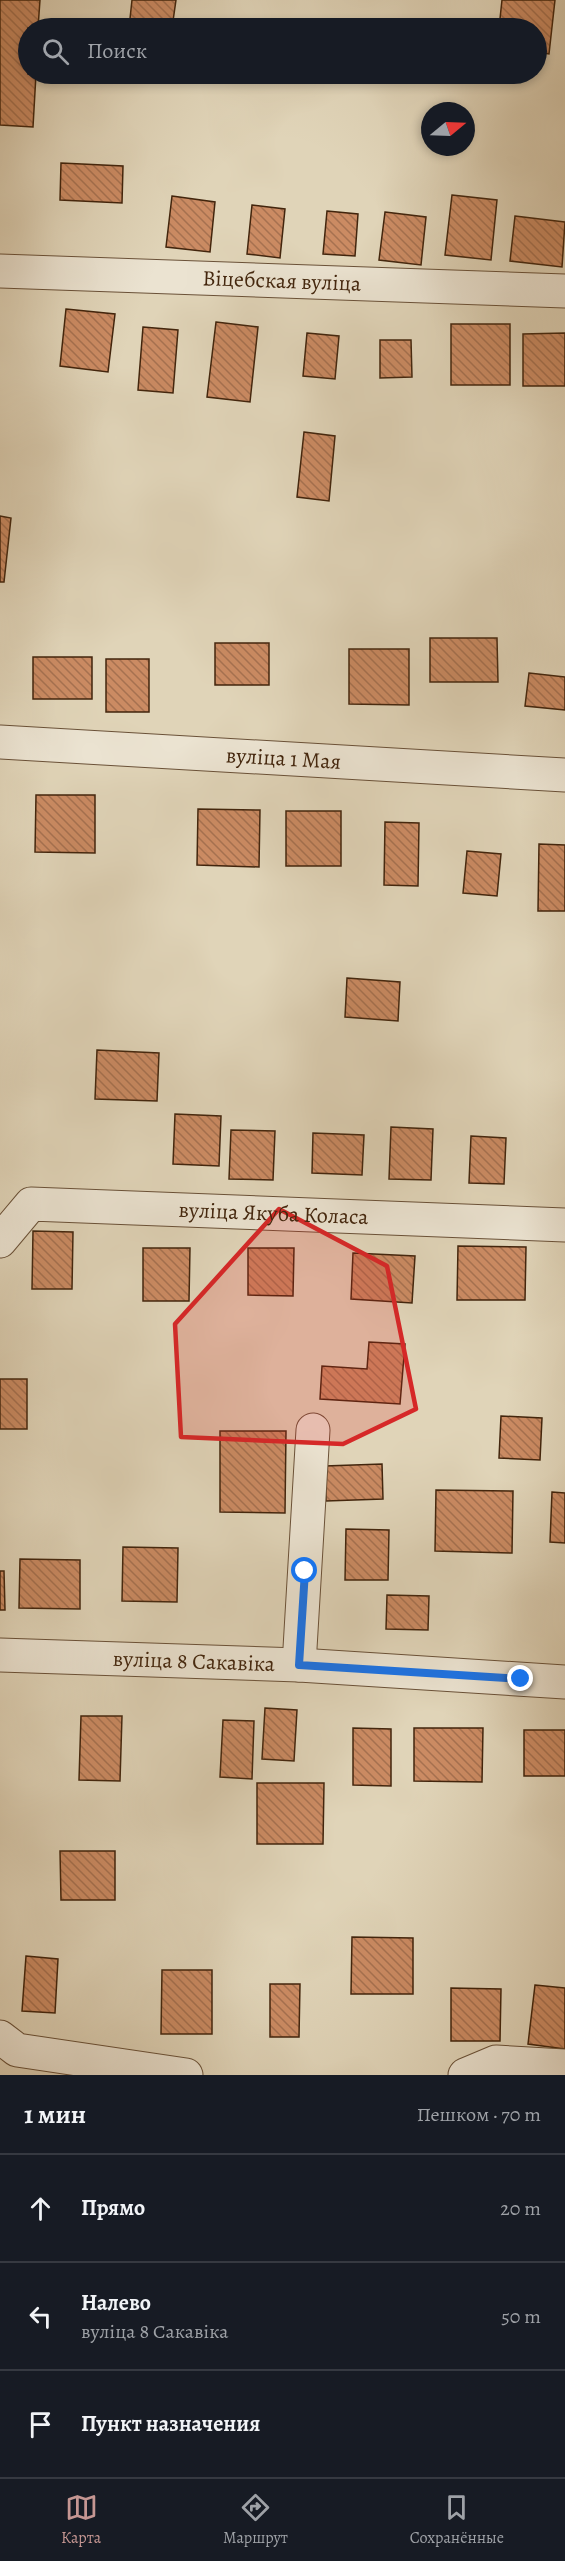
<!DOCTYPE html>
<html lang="ru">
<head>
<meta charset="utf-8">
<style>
	body { margin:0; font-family:Alegreya,serif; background:#242831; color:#f1f3f6 }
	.compass { position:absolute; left:421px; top:102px; width:54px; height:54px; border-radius:50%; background:#171b24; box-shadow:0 3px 9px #0003; rotate:71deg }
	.stop { position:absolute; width:18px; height:18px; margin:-14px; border:4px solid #1a73e8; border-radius:50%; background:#fff }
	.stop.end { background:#1a73e8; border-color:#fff; box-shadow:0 2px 6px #0008 }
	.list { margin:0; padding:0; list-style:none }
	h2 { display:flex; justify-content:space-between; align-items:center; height:78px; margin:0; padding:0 24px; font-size:26px }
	h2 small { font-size:20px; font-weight:400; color:#9ea1a6 }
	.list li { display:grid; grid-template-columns:39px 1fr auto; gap:18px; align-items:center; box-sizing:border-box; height:108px; padding:0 24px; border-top:2px solid #363941 }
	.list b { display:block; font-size:22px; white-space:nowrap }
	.list p { margin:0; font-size:20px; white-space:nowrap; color:#9ea1a6 }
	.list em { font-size:20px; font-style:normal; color:#9ea1a6 }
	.icon { flex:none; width:33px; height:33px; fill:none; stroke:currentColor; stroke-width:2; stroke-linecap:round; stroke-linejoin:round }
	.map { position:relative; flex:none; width:565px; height:2075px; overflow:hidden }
	.search { position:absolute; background:#171b24; box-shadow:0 3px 9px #0003; left:18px; right:18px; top:18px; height:66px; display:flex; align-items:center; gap:15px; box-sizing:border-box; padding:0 21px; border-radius:33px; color:#9ea1a6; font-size:22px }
	.sheet { height:402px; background:#171b24 }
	nav { display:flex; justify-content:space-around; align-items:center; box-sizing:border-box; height:84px; border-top:2px solid #363941; background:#171b24; font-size:16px; color:#9ea1a6 }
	nav a { display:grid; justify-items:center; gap:3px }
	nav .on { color:#c59692 }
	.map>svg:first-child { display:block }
	.building { fill:url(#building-back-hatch); stroke:#42250d; stroke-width:1.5 }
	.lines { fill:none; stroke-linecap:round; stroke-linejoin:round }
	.minor-casing { stroke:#6a5138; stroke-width:35 }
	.minor { stroke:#ebe3d1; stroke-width:33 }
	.route { stroke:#1a73e8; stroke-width:8 }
	.marked { fill:#d62828; fill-opacity:0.2; stroke:#d62828; stroke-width:4.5; stroke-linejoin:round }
	.labels { text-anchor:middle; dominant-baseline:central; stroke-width:4.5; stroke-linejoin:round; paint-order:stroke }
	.street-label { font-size:22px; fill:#42250d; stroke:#ebe3d1 }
</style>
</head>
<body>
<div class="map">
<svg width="565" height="2075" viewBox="0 0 565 2075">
	<defs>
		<pattern id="building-back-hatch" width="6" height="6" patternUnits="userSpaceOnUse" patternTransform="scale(1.5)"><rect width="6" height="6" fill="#cb8b63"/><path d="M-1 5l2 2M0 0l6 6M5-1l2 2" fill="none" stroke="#a67150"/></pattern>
	</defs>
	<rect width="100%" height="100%" fill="#e0d4b8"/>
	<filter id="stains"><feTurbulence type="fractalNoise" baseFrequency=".00333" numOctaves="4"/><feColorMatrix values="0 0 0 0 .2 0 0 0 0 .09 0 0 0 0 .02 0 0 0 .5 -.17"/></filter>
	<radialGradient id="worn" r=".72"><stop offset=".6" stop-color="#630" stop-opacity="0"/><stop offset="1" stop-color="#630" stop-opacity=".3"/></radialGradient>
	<path class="building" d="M0 0H40L38 28H28V74H36L33 127 0 125Z
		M132 0H176L172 28H129Z
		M502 0H555L549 54 536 52V28H499Z
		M61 163 123 166 122 203 60 200Z
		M452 195 497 200 491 260 445 255Z
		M172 196 215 202 210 252 166 247Z
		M252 205 285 209 280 258 247 254Z
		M327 211 358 214 355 256 323 254Z
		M385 212 426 217 421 265 379 260Z
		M515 216 565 222 562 267 510 261Z
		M66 309 115 314 108 372 60 366Z
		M216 322 258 327 250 402 207 397Z
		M451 324H510V385H451Z
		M143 327 178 330 173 393 138 390Z
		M307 333 339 336 335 379 303 376Z
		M565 333V386H523V334Z
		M380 340H411L412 377 380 378Z
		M304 432 335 436 329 501 297 497Z
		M0 516 11 518 4 582H0Z
		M430 638H497L498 682H430Z
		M215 643H269V685H215Z
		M349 649H409V705L349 704Z
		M33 657H92V699H33Z
		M106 659H149V712H106Z
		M529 673 565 677V710L525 706Z
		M36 795H95V853L35 852Z
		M198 809 260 810 259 867 197 865Z
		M286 811H341V866H286Z
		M385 822 419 823 418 886 384 885Z
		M539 844 565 845V911H538Z
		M467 851 501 854 497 896 463 893Z
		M347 978 400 982 398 1021 345 1017Z
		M97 1050 159 1053 157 1101 95 1099Z
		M175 1114 221 1116 219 1166 173 1164Z
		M391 1127 433 1129 431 1180 389 1179Z
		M231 1130 275 1131 273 1180 229 1179Z
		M313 1133 364 1135 362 1175 312 1173Z
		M471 1136 506 1138 504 1184 469 1183Z
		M33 1231 73 1232 72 1289H32Z
		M458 1246 526 1247 525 1300H457Z
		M143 1248H190L189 1301H143Z
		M248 1248H294L293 1296 248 1295Z
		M353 1253 415 1256 412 1303 351 1299Z
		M369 1342 405 1344 400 1404 320 1399 322 1366 367 1369Z
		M0 1379H27V1429H0Z
		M501 1416 542 1418 540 1460 499 1458Z
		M220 1431H286L285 1513 220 1512Z
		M382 1464 383 1499 326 1501 325 1466Z
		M436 1490 513 1491 512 1553 435 1551Z
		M552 1492 565 1493V1543L550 1542Z
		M346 1529 389 1530 388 1580H345Z
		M123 1547 178 1548 177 1602 122 1601Z
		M20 1559 80 1560V1609L19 1608Z
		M0 1571H4L5 1610H0Z
		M387 1595 429 1596 428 1630 386 1629Z
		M265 1708 297 1710 294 1761 262 1759Z
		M81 1716H122L120 1781 79 1780Z
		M223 1720 254 1721 252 1779 220 1777Z
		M353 1728 391 1729V1786L353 1785Z
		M414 1728H483L482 1782 414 1781Z
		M524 1730H565V1776H524Z
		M257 1783H324L323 1844H257Z
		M60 1851H115V1900H61Z
		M352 1937 413 1938V1994H351Z
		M26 1956 58 1959 55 2013 22 2011Z
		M162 1970H212V2034H161Z
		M270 1984H300L299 2037H270Z
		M535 1985 565 1988V2049L528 2044Z
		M451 1988 501 1989 500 2041H451Z"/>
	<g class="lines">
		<defs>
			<g id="minor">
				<path id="s1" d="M0 271 565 291"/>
				<path id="s2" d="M0 742 565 775"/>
				<path id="s3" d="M0 1241 31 1204 565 1225"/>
				<path id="s4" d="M0 1655 299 1665 565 1682"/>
				<path d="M299 1665 313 1430"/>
				<path d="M0 2037 17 2050 186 2075"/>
				<path d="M465 2075 496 2062 565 2066"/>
			</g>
		</defs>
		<use href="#minor" class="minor-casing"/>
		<use href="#minor" class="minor"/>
	</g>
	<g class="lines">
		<path class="route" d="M305 1571 299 1665 521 1679"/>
	</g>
	<path class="marked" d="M279 1209 387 1266 416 1409 343 1444 181 1437 175 1324Z"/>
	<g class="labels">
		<g class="street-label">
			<text stroke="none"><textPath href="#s1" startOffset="282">Віцебская вуліца</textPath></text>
			<text stroke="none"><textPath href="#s2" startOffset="284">вуліца 1 Мая</textPath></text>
			<text stroke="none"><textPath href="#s3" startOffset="291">вуліца Якуба Коласа</textPath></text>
			<text stroke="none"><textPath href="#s4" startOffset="194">вуліца 8 Сакавіка</textPath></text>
		</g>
	</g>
	<rect width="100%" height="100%" filter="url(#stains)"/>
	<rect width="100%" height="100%" fill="url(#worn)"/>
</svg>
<svg class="compass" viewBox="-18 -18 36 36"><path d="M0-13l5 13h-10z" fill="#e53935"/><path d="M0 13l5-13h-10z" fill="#9ea1a6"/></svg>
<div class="stop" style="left:305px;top:1571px"></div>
<div class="stop end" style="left:521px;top:1679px"></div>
<div class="search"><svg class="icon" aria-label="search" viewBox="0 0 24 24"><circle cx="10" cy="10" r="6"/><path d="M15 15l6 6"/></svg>Поиск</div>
</div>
<section class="sheet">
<h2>1 мин<small>Пешком · 70 m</small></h2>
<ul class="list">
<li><svg class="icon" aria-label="ahead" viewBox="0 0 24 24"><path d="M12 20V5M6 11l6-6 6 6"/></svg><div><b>Прямо</b></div><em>20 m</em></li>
<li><svg class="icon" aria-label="left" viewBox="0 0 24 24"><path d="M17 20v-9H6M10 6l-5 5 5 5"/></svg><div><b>Налево</b><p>вуліца 8 Сакавіка</p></div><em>50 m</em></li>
<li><svg class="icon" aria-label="arrive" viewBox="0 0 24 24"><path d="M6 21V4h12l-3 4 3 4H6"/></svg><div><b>Пункт назначения</b></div></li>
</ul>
</section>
<nav>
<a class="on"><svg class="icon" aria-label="map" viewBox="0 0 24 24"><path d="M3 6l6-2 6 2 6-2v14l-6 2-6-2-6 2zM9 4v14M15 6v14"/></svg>Карта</a>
<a><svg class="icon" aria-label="directions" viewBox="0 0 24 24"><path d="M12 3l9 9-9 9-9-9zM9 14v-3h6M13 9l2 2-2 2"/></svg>Маршрут</a>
<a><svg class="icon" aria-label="saved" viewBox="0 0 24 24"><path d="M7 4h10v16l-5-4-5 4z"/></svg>Сохранённые</a>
</nav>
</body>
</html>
